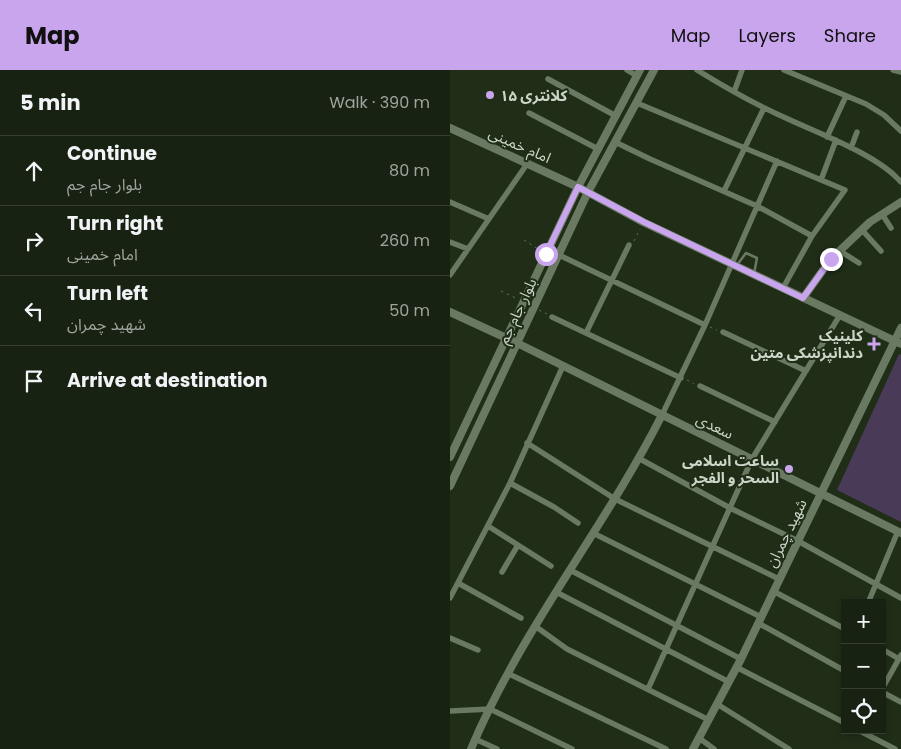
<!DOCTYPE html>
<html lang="en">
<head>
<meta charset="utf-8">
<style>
	body { margin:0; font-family:Poppins,"Noto Sans Arabic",sans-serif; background:#252f20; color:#f1f3f6 }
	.controls { position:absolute; right:15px; bottom:15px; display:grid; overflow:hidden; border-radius:0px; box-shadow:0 2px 8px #0003 }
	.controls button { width:45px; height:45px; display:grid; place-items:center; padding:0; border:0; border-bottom:1px solid #363f32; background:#182212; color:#f1f3f6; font:25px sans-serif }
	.stop { position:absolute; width:15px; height:15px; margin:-11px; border:4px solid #c9a5ee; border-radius:50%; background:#fff }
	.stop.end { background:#c9a5ee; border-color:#fff; box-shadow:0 1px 5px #0008 }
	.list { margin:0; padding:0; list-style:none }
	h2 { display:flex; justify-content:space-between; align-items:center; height:65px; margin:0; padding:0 20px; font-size:21px }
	h2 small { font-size:16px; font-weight:400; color:#9fa49f }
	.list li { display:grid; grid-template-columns:32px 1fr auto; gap:15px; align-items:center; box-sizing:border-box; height:70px; padding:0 20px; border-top:1px solid #363f32 }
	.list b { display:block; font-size:19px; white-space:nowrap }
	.list p { margin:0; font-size:16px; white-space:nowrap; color:#9fa49f }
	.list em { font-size:16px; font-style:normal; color:#9fa49f }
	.icon { flex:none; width:28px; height:28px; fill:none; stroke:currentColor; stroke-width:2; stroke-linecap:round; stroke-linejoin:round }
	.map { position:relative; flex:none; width:451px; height:679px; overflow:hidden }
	header { display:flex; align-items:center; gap:30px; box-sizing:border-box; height:70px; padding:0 25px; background:#c9a5ee; color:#111 }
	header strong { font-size:24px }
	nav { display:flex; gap:28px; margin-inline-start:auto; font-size:18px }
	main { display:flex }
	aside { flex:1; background:#182212 }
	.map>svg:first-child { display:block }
	.green { fill:#493b58 }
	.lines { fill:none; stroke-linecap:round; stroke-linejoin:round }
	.path { stroke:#5f6b58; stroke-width:1; stroke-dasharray:2.5 4; stroke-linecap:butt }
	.lane { stroke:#6a7a62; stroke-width:2.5 }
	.street { stroke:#6a7a62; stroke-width:5.5 }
	.secondary { stroke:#6a7a62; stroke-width:8 }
	.route { stroke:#c9a5ee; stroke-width:6 }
	.poi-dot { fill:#c9a5ee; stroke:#202e18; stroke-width:2 }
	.labels { text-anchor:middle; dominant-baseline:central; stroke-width:4; stroke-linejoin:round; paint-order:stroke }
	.poi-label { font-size:15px; font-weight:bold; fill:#ccd5c8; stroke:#202e18; text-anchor:end }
	.street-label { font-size:15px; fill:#ccd5c8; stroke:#202e18 }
</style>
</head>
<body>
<header>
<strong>Map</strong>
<nav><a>Map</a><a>Layers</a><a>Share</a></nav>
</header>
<main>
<aside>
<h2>5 min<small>Walk · 390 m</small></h2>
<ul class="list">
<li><svg class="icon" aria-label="ahead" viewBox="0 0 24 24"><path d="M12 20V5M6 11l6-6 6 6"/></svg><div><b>Continue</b><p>بلوار جام جم</p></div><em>80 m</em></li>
<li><svg class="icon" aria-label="right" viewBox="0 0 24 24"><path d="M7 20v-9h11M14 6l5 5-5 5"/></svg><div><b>Turn right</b><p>امام خمینی</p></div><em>260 m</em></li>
<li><svg class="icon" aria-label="left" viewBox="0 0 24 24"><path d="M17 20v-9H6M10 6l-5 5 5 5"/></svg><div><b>Turn left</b><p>شهید چمران</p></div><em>50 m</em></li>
<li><svg class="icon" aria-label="arrive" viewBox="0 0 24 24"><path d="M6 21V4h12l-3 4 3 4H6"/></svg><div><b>Arrive at destination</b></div></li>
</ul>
</aside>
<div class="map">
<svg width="451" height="679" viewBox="0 0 451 679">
	<rect width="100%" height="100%" fill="#202e18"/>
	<path class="green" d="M449 284 451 285V452L387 420Z"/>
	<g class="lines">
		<path class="path" d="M74 170 91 181
			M184 171 190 159
			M51 221 68 229
			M89 240 97 244
			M260 257 267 260
			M237 310 244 314"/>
		<path class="lane" d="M287 195 296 183 307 188 304 204"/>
		<path class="street" d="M177 0 187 6
			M247 0C276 18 306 35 338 49 370 64 428 85 451 112
			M334 0 416 34 434 45 451 61
			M443 0 451 2
			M98 9 166 46
			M284 22 292 0
			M187 33 395 120 362 166 333 218
			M79 43 148 79
			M377 67 396 26
			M165 72 200 89 307 136 362 166
			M401 78 407 62
			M371 110 386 70
			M274 121 314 38
			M0 132 39 149
			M432 144 441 158
			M412 160 431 181
			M0 172 18 179
			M390 181 409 193
			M109 185 255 255
			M0 205 77 94
			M102 247 231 308
			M273 262 356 301
			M136 263 179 175
			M250 316 325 352
			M212 345 255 255 327 91
			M77 373 165 429 329 509
			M190 389 280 438 348 471 451 528
			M60 413 104 437 128 453
			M38 456 101 496
			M143 463 311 547
			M120 500 291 589
			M52 502 68 475
			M8 513 71 548
			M323 521 395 559
			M106 522 279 612
			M0 528 60 413 113 296
			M418 533 448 461
			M308 553 395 601
			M85 556 117 579 259 650
			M0 568 28 580
			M432 579 449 589
			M286 597 395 653
			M59 604 216 679
			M198 619 302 389 390 245
			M432 619 451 585
			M432 622 451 632
			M267 634 339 679
			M0 641 40 639 122 679
			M408 660 445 679
			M249 668 264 679
			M25 669 47 679"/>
		<path class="secondary" d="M0 58 128 117 193 152 451 274
			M353 228 381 189 420 152 451 132
			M0 242 67 273 451 463
			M0 387 128 117 190 0
			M0 416 138 122 204 0
			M21 679C71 560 154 459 212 345
			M243 679 291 589 451 258"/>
	</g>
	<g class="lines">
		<path class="route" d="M96 184 128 117 194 152 353 228 381 189"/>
	</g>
	<g class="poi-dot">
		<circle cx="40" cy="25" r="5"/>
		<path d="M421.5 266.5h5v5h5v5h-5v5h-5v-5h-5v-5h5z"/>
		<circle cx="339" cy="399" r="5"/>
	</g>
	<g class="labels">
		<g class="poi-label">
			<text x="50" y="25" text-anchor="start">کلانتری ۱۵</text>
			<text x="413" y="265">کلینیک<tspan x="413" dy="17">دندانپزشکی متین</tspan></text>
			<text x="329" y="390">ساعت اسلامی<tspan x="329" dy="17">السحر و الفجر</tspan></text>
		</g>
		<g class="street-label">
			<text transform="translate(70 75) rotate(24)">امام خمینی</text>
			<text transform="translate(67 241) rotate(-65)">بلوار جام جم</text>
			<text transform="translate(265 356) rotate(26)">سعدی</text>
			<text transform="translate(336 463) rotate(-64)">شهید چمران</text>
		</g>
	</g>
</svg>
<div class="controls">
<button>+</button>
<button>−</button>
<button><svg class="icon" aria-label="locate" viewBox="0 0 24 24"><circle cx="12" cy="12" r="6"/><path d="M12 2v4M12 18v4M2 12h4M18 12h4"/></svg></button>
</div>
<div class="stop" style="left:96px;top:184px"></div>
<div class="stop end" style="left:381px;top:189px"></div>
</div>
</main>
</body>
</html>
